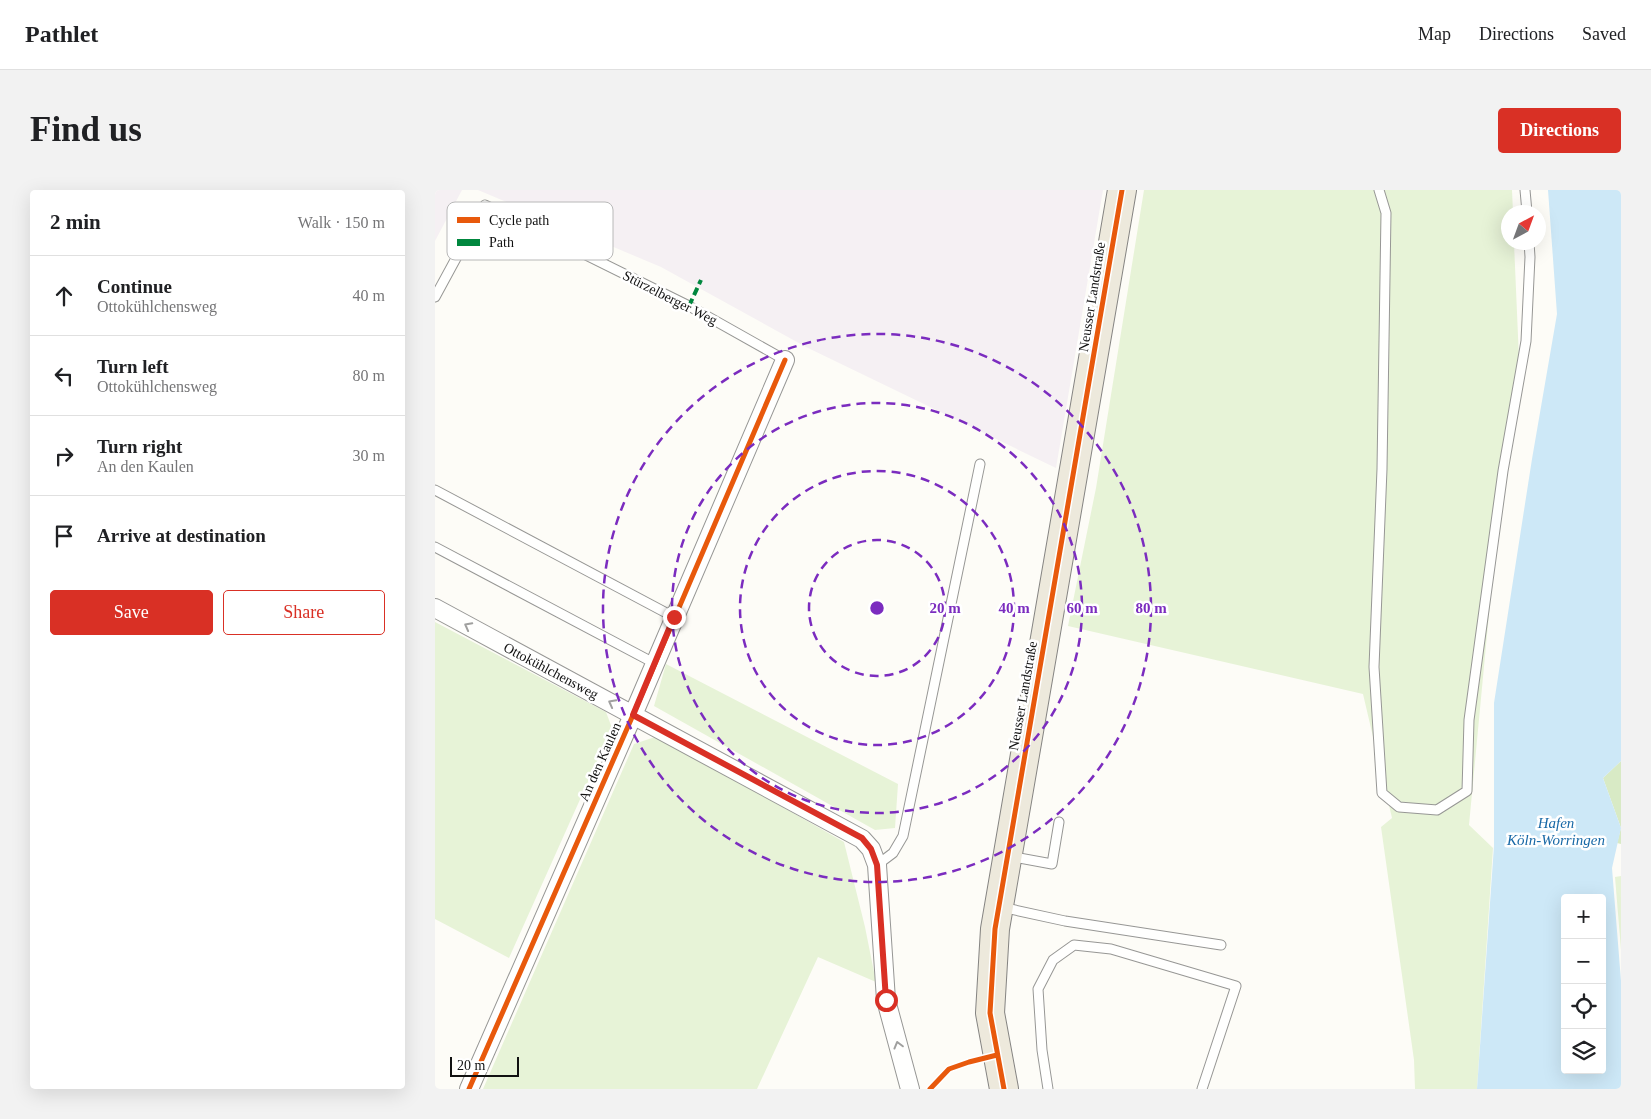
<!DOCTYPE html>
<html lang="en">
<head>
<meta charset="utf-8">
<style>
	body { margin:0; font-family:"Times New Roman",serif; background:#f2f2f2; color:#202124 }
	.controls { position:absolute; right:15px; bottom:15px; display:grid; overflow:hidden; border-radius:5px; box-shadow:0 5px 20px #0002 }
	.controls button { width:45px; height:45px; display:grid; place-items:center; padding:0; border:0; border-bottom:1px solid #e0e0e0; background:#fff; color:#202124; font:25px sans-serif }
	.compass { position:absolute; left:1066px; top:15px; width:45px; height:45px; border-radius:50%; background:#fff; box-shadow:0 5px 20px #0002; rotate:41deg }
	.scale { position:absolute; left:15px; bottom:12px; width:69px; box-sizing:border-box; padding-left:5px; border:2px solid #111; border-top:0; font-size:14px; line-height:18px; white-space:nowrap; color:#111; -webkit-text-stroke:4px #fff; paint-order:stroke }
	.stop { position:absolute; width:15px; height:15px; margin:-11px; border:4px solid #d93025; border-radius:50%; background:#fff }
	.stop.end { background:#d93025; border-color:#fff; box-shadow:0 1px 5px #0008 }
	.list { margin:0; padding:0; list-style:none }
	h2 { display:flex; justify-content:space-between; align-items:center; height:65px; margin:0; padding:0 20px; font-size:21px }
	h2 small { font-size:16px; font-weight:400; color:#757577 }
	.list li { display:grid; grid-template-columns:32px 1fr auto; gap:15px; align-items:center; box-sizing:border-box; height:80px; padding:0 20px; border-top:1px solid #e0e0e0 }
	.list b { display:block; font-size:19px; white-space:nowrap }
	.list p { margin:0; font-size:16px; white-space:nowrap; color:#757577 }
	.list em { font-size:16px; font-style:normal; color:#757577 }
	.actions { display:flex; gap:10px; padding:15px 20px }
	.actions a { flex:1; padding:11px 0; border:1px solid #d93025; border-radius:5px; text-align:center; font-size:18px; color:#d93025 }
	.actions .main { background:#d93025; color:#fff }
	.icon { flex:none; width:28px; height:28px; fill:none; stroke:currentColor; stroke-width:2; stroke-linecap:round; stroke-linejoin:round }
	.map { position:relative; flex:none; width:1186px; height:899px; overflow:hidden; border-radius:5px }
	header { display:flex; align-items:center; gap:30px; box-sizing:border-box; height:70px; padding:0 25px; background:#fff; border-bottom:1px solid #e0e0e0 }
	header strong { font-size:24px }
	nav { display:flex; gap:28px; margin-inline-start:auto; font-size:18px }
	.intro { display:flex; align-items:center; justify-content:space-between; box-sizing:border-box; height:120px; padding:0 30px }
	h1 { margin:0; font-size:35px }
	.button { padding:12px 22px; border-radius:5px; background:#d93025; color:#fff; font-size:18px; font-weight:700 }
	main { display:flex; gap:30px; padding:0 30px }
	aside { flex:1; background:#fff; border-radius:5px; box-shadow:0 5px 20px #0002 }
	.map>svg:first-child { display:block }
	.industrial { fill:#f5f0f3 }
	.green { fill:#e7f3d7 }
	.forest { fill:#d8eac5 }
	.water { fill:#cde8f7; fill-rule:evenodd }
	.lines { fill:none; stroke-linecap:round; stroke-linejoin:round }
	.lane-casing { stroke:#979795; stroke-width:11 }
	.street-casing { stroke:#979795; stroke-width:20 }
	.primary-casing { stroke:#858482; stroke-width:30 }
	.lane { stroke:#fffffe; stroke-width:9 }
	.street { stroke:#fffffe; stroke-width:18 }
	.primary { stroke:#ede9dc; stroke-width:28 }
	.quiet { stroke:#00873e; stroke-width:4; stroke-dasharray:8 4; stroke-linecap:butt }
	.cycleway-casing { stroke:#fff; stroke-width:8 }
	.cycleway { stroke:#e8590c; stroke-width:5 }
	.oneway { stroke:#a0a09f }
	.route { stroke:#d93025; stroke-width:6 }
	.ring { fill:none; stroke:#7b2cbf; stroke-width:2.5; stroke-dasharray:9 6 }
	.labels { text-anchor:middle; dominant-baseline:central; stroke-width:5; stroke-linejoin:round; paint-order:stroke }
	.street-label { font-size:14px; fill:#111; stroke:#fff }
	.water-label { font-size:15px; font-style:italic; fill:#1768a6; stroke:#fff }
	.key { fill:#fff; stroke:#b8b8b8; stroke-width:1 }
	.key-label { font-size:14px; fill:#111 }
	.centre { fill:#7b2cbf; stroke:#fff; stroke-width:2.5 }
	.ring-label { font-size:15px; text-anchor:middle; font-weight:bold; fill:#7b2cbf; stroke:#fff; stroke-width:5; stroke-linejoin:round; paint-order:stroke }
</style>
</head>
<body>
<header>
<strong>Pathlet</strong>
<nav><a>Map</a><a>Directions</a><a>Saved</a></nav>
</header>
<div class="intro"><h1>Find us</h1><a class="button">Directions</a></div>
<main>
<aside>
<h2>2 min<small>Walk · 150 m</small></h2>
<ul class="list">
<li><svg class="icon" aria-label="ahead" viewBox="0 0 24 24"><path d="M12 20V5M6 11l6-6 6 6"/></svg><div><b>Continue</b><p>Ottokühlchensweg</p></div><em>40 m</em></li>
<li><svg class="icon" aria-label="left" viewBox="0 0 24 24"><path d="M17 20v-9H6M10 6l-5 5 5 5"/></svg><div><b>Turn left</b><p>Ottokühlchensweg</p></div><em>80 m</em></li>
<li><svg class="icon" aria-label="right" viewBox="0 0 24 24"><path d="M7 20v-9h11M14 6l5 5-5 5"/></svg><div><b>Turn right</b><p>An den Kaulen</p></div><em>30 m</em></li>
<li><svg class="icon" aria-label="arrive" viewBox="0 0 24 24"><path d="M6 21V4h12l-3 4 3 4H6"/></svg><div><b>Arrive at destination</b></div></li>
</ul>
<div class="actions"><a class="main">Save</a><a>Share</a></div>
</aside>
<div class="map">
<svg width="1186" height="899" viewBox="0 0 1186 899">
	<rect width="100%" height="100%" fill="#fdfcf7"/>
	<path class="industrial" d="M0 0H27L0 51Z
		M43 0H668L621 278 371 157 226 77Z"/>
	<path class="green" d="M709 0H1077L1078 22H1074V52L1079 53 1085 192 1059 371 1034 635 1058 658 1042 899H980L979 870 946 637 957 628 928 504 633 436 661 298Z
		M0 432 171 522 177 538 74 768 0 729Z
		M231 474 463 594 460 638 440 640 219 516Z
		M223 546 409 652 430 737 441 792 383 767 322 899H48L199 554Z
		M1186 686V760L1180 687Z"/>
	<path class="forest" d="M1186 571V654L1182 653 1186 638 1168 588Z"/>
	<path class="water" d="M1113 0H1186V571L1168 588 1186 638 1177 678 1186 791V899H1042L1059 656V513L1097 269 1122 124ZM1130 708H1167V880H1130Z"/>
	<g class="lines">
		<defs>
			<path id="lane" d="M944 0 951 23 947 279 939 477 947 603 964 617 1002 620 1032 601 1034 530 1068 281 1091 151 1095 67 1094 52
				M1090 0 1092 22
				M0 107 50 15 254 116 350 170
				M0 300 239 427
				M0 357 219 473
				M574 666 617 674 624 632
				M442 675 458 663 468 646 545 274
				M566 717 630 731 786 755
				M613 899 607 860 603 799 618 770 639 755 676 759 801 796 767 899"/>
			<path id="street" d="M0 418 427 649 436 659 442 675 451 810 475 899
				M34 899 198 525 350 170"/>
			<path id="primary" d="M569 899 555 823 560 739 687 0"/>
		</defs>
		<use href="#lane" class="lane-casing"/>
		<use href="#street" class="street-casing"/>
		<use href="#primary" class="primary-casing"/>
		<use href="#lane" class="lane"/>
		<use href="#street" class="street"/>
		<use href="#primary" class="primary"/>
		<path class="quiet" d="M254 116 266 90"/>
		<defs>
			<path id="cycleway" d="M34 899 198 525 350 170
				M495 899 514 879 534 872 562 865
				M569 899 555 823 560 739 687 0"/>
		</defs>
		<use href="#cycleway" class="cycleway-casing"/>
		<use href="#cycleway" class="cycleway"/>
	</g>
	<defs><path id="oneway-chevron" d="M-2-3.5L2.5 0L-2 3.5" fill="none" stroke-width="1.6" stroke-linecap="round" stroke-linejoin="round" transform="scale(1.25)"/></defs>
	<g class="oneway">
		<use href="#oneway-chevron" transform="translate(33 436) rotate(-152)"/>
		<use href="#oneway-chevron" transform="translate(177 513) rotate(-152)"/>
		<use href="#oneway-chevron" transform="translate(463 855) rotate(-105)"/>
	</g>
	<g class="lines">
		<path class="route" d="M239 427 198 525 427 648 436 659 442 675 451 810"/>
	</g>
	<g class="ring">
		<circle cx="442" cy="418" r="68"/>
		<circle cx="442" cy="418" r="137"/>
		<circle cx="442" cy="418" r="205"/>
		<circle cx="442" cy="418" r="274"/>
	</g>
	<g class="labels">
		<g class="street-label">
			<text transform="translate(657 107) rotate(-81)">Neusser Landstraße</text>
			<text transform="translate(235 108) rotate(27)">Stürzelberger Weg</text>
			<text transform="translate(116 481) rotate(28)">Ottokühlchensweg</text>
			<text transform="translate(588 506) rotate(-80)">Neusser Landstraße</text>
			<text transform="translate(165 572) rotate(-66)">An den Kaulen</text>
		</g>
		<g class="water-label">
			<text x="1121" y="633">Hafen<tspan x="1121" dy="17">Köln-Worringen</tspan></text>
		</g>
	</g>
	<rect x="12" y="12" width="166" height="58" rx="8" class="key"/>
	<rect x="22" y="27" width="23" height="6" fill="#e8590c"/>
	<rect x="22" y="49" width="23" height="7" fill="#00873e"/>
	<g class="key-label">
		<text x="54" y="35">Cycle path</text>
		<text x="54" y="57">Path</text>
	</g>
	<circle cx="442" cy="418" r="8" class="centre"/>
	<g class="ring-label">
		<text x="510" y="423">20 m</text>
		<text x="579" y="423">40 m</text>
		<text x="647" y="423">60 m</text>
		<text x="716" y="423">80 m</text>
	</g>
</svg>
<div class="controls">
<button>+</button>
<button>−</button>
<button><svg class="icon" aria-label="locate" viewBox="0 0 24 24"><circle cx="12" cy="12" r="6"/><path d="M12 2v4M12 18v4M2 12h4M18 12h4"/></svg></button>
<button><svg class="icon" aria-label="layers" viewBox="0 0 24 24"><path d="M12 4l9 5-9 5-9-5zM3 14l9 5 9-5"/></svg></button>
</div>
<svg class="compass" viewBox="-18 -18 36 36"><path d="M0-13l5 13h-10z" fill="#e53935"/><path d="M0 13l5-13h-10z" fill="#757577"/></svg>
<div class="scale">20 m</div>
<div class="stop" style="left:451px;top:810px"></div>
<div class="stop end" style="left:239px;top:427px"></div>
</div>
</main>
</body>
</html>
